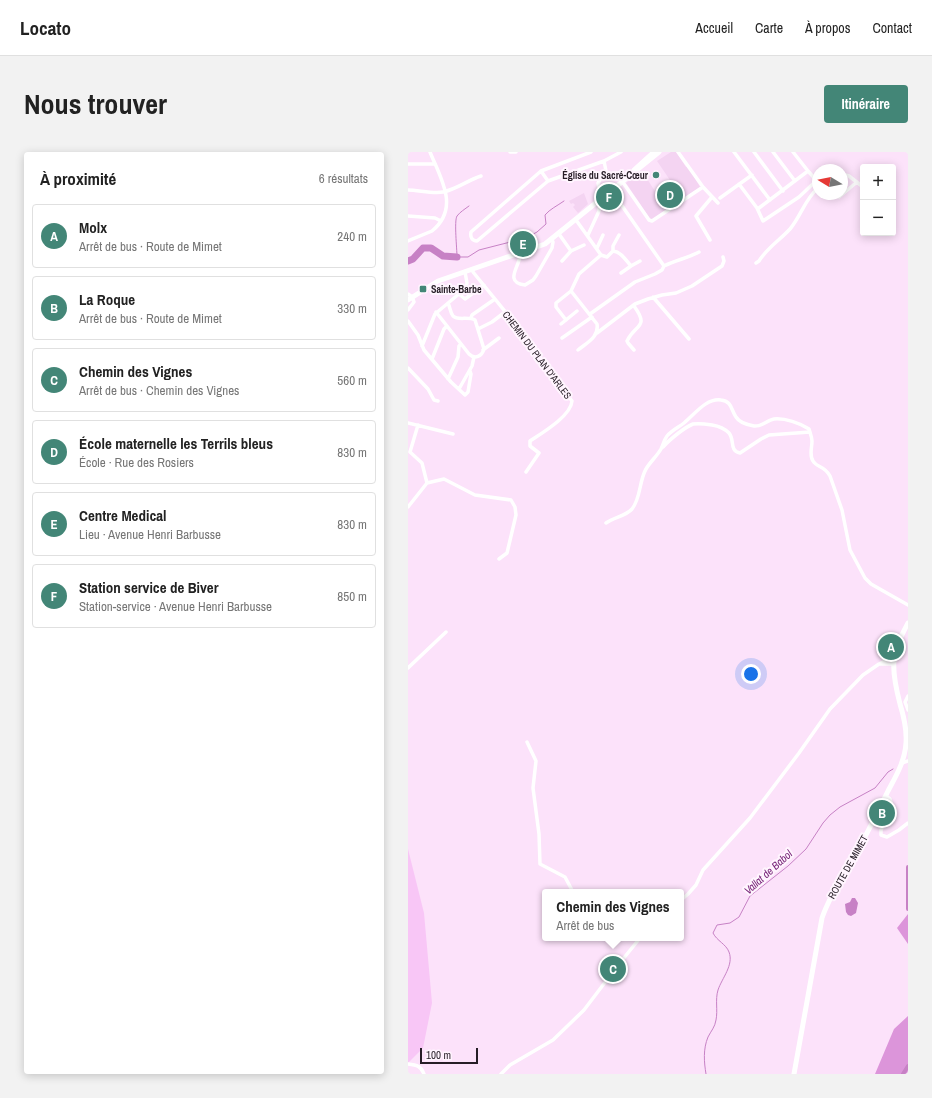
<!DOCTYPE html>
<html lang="fr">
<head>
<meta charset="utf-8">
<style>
	body { margin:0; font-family:"Archivo Narrow",sans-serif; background:#f2f2f2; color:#222 }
	.controls { position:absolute; right:12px; top:12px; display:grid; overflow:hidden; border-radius:4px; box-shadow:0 2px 10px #0003 }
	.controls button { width:36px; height:36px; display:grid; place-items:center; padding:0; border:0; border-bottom:1px solid #e0e0e0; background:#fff; color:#222; font:20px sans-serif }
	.compass { position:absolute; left:404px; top:12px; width:36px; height:36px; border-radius:50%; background:#fff; box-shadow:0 2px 10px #0003; rotate:280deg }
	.scale { position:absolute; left:12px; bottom:10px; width:58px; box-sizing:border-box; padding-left:4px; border:2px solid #261d26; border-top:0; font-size:11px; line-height:14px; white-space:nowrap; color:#261d26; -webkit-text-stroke:3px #fff5fe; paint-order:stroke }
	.you { position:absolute; left:343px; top:522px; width:14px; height:14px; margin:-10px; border:3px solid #fff; border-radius:50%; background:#1a73e8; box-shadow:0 0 0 6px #1a73e833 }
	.badge { display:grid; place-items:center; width:26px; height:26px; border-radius:50%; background:#438677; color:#fff; font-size:13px; font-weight:700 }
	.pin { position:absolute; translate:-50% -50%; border:2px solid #fff; box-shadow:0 1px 4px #0006 }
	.popup { position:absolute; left:134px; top:737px; width:142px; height:52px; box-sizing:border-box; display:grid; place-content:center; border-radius:4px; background:#fff; filter:drop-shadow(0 1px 3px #0005); font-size:13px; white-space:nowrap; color:#767676 }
	.popup b { font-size:15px; color:#222 }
	.popup::after { content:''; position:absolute; left:50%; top:100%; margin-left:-8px; border:8px solid transparent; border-top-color:#fff }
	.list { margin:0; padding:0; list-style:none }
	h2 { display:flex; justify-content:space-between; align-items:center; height:52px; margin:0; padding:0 16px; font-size:17px }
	h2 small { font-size:13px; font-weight:400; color:#767676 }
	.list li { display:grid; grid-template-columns:26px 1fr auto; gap:12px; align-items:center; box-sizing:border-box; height:64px; margin:0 8px 8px; padding:0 8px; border:1px solid #e0e0e0; border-radius:4px }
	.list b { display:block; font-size:15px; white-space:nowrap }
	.list p { margin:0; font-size:13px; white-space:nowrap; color:#767676 }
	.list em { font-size:13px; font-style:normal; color:#767676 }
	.map { position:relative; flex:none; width:500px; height:922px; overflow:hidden; border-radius:4px }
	header { display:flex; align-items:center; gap:24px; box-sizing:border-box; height:56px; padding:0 20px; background:#fff; border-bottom:1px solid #e0e0e0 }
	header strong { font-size:19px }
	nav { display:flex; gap:22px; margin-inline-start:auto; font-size:14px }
	.intro { display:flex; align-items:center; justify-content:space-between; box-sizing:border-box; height:96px; padding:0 24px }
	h1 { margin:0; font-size:28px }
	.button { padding:10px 18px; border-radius:4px; background:#438677; color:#fff; font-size:14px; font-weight:700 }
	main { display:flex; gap:24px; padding:0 24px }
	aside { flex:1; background:#fff; border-radius:4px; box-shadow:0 2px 10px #0003 }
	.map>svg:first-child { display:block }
	.built { fill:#f4d4f2 }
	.green { fill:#f8c6f6 }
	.forest { fill:#dc95da }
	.water { fill:#c781c5 }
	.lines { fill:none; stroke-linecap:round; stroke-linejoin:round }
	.stream { stroke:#c781c5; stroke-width:1 }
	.canal { stroke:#c781c5; stroke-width:4 }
	.river { stroke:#c781c5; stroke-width:7 }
	.street { stroke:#fff; stroke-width:3.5 }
	.secondary { stroke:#fff; stroke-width:5 }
	.poi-dot { fill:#438677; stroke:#fff5fe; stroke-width:1.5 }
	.labels { text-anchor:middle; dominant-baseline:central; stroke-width:4; stroke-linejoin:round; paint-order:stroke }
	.poi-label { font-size:10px; font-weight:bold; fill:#261d26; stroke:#fff5fe; text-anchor:end }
	.street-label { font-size:10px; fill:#261d26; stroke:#fff5fe }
	.water-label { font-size:11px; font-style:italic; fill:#782579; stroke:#fff5fe }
</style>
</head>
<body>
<header>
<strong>Locato</strong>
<nav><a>Accueil</a><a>Carte</a><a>À propos</a><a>Contact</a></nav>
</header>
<div class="intro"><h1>Nous trouver</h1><a class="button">Itinéraire</a></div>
<main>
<aside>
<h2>À proximité<small>6 résultats</small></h2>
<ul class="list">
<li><span class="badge">A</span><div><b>Molx</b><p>Arrêt de bus · Route de Mimet</p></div><em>240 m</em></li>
<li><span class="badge">B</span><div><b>La Roque</b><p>Arrêt de bus · Route de Mimet</p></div><em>330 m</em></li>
<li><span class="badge">C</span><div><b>Chemin des Vignes</b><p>Arrêt de bus · Chemin des Vignes</p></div><em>560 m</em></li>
<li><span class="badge">D</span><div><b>École maternelle les Terrils bleus</b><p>École · Rue des Rosiers</p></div><em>830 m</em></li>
<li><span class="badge">E</span><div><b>Centre Medical</b><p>Lieu · Avenue Henri Barbusse</p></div><em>830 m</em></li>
<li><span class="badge">F</span><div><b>Station service de Biver</b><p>Station-service · Avenue Henri Barbusse</p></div><em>850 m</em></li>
</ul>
</aside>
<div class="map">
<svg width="500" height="922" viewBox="0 0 500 922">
	<rect width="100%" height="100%" fill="#fce2fa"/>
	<path class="built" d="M263 0H268L278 15 280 14 292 35 243 68 218 31 234 19 252 47 253 46 249 40 263 30 268 37 249 9Z
		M176 41 180 52 170 61 165 55 167 53 165 51 163 52 161 49Z"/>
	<path class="green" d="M0 697 16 761 24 851 15 896 0 911Z"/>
	<path class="forest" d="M500 762V792L489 776Z
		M500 864V922H467L486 877Z"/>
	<path class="water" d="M444 746H447L450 751 448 761 443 764 440 763 438 760 437 752 442 750Z"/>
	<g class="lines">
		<path class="stream" d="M61 54C57 57 52 60 49 64 46 69 49 97 49 105H60L71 98 118 86 129 80 138 72 137 63C142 57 149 54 156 49
			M298 922C296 910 295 897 300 885 303 879 307 875 308 868 310 858 307 848 310 838 314 826 326 813 321 800 318 792 309 789 305 781L309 773 322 771 331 765 342 744 380 714 398 697 415 671 422 663 432 655 467 636 480 620 485 617"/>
		<path class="canal" d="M500 715V757
			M495 922 500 914"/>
		<path class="river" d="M0 109 5 107 15 96H23L35 104 49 105"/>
		<path class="street" d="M102 0H108
			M183 0 133 19 63 80C62 85 64 89 69 89L140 29 196 9 213 0
			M326 0 362 48
			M346 0 375 39
			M365 0 387 29
			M196 9 198 19 190 31 191 36 196 44
			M0 12H27
			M133 19 140 29
			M400 19 409 29
			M434 22 441 24 455 35
			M214 29 241 68 244 69 295 35 270 0
			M331 32 349 56 355 69 391 45 408 29
			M295 35 310 51
			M0 38C10 38 25 42 35 40 49 37 60 28 73 24
			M431 45 449 30
			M312 46 344 23
			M349 56H351L400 19 385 0
			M0 64 27 66 33 69
			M168 68 193 103 171 122 163 139 189 172C191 185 180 190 170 198
			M151 82 163 99
			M180 83 191 59V56
			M302 88 288 64 304 45
			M0 89 24 79C52 56 33 27 22 0
			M189 96 195 83
			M205 99V94L211 83
			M112 101C114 112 94 130 117 133L125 128 128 124 144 96 145 90 144 88
			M193 103 199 105 205 99C213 100 217 107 223 114L232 109
			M154 109 163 99 176 93
			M348 111 351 109C359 96 372 88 382 77 393 64 397 47 410 36
			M256 114C268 108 280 106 291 100
			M65 117V120L104 168 111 175 149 230 164 249C163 264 134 281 122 289V294L131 301 118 320
			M213 121 223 114
			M0 142 4 145 6 150 0 158
			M51 142 57 147 76 133
			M245 145 281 187
			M226 154C242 176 227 172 219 189L220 191 226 198
			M28 160 61 202C67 208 74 204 76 197L67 168C60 164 50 169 45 164 42 160 42 155 40 151
			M182 162 227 130 247 122 254 118 256 114 203 38
			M63 166 64 163 87 147
			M158 168 148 155V151L163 139
			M0 169 10 183 16 198 43 230 57 243 60 240 63 222 62 219
			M153 172 169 159
			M70 177 84 170 97 160
			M189 181 227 152 240 147 254 143 268 141 284 134 314 114 316 109 315 105
			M154 186 184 165
			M14 194 27 162 58 136 59 131 57 120
			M75 198 91 186
			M24 207 36 177 39 174
			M0 216 20 237 26 248 30 249
			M40 227 50 205 51 194 53 192
			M51 237 64 214 66 205
			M0 271 45 282
			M255 295C261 288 277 275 285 272 291 271 298 272 304 273 310 274 317 277 321 281 327 288 321 299 332 301L353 287 361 283 402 280
			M19 331 36 327 67 343 103 348 107 355 108 363 99 401 91 407
			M0 355 19 331 14 311 2 300 10 273
			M198 371C206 365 218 364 224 357 233 346 231 329 238 317 242 310 249 304 253 297 255 293 256 288 259 284 264 278 271 275 276 271 287 262 298 246 313 248 324 249 323 258 328 265 331 270 340 273 346 274 354 275 359 268 366 267 377 266 392 271 401 277 402 281 404 285 404 289 404 296 401 303 405 309 409 316 416 313 422 324L434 358 442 398 457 426 463 432 500 453
			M485 512H471L481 507 486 506
			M0 516 38 480
			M500 544 497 550 500 558
			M119 590 128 609 125 636 131 682 132 712 157 725 165 740
			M494 611 500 609
			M478 644 482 647 484 654 473 678V683L479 685 491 678 500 671
			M273 748 280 742 288 733 295 718 342 666 391 601 422 557 455 523 471 512
			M0 912C9 913 13 914 16 922
			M93 922 102 913 145 888 176 858 211 812 232 786"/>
		<path class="secondary" d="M226 18 246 0
			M0 148 30 129 137 92 251 0
			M386 922 414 766C423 740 439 718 452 694 462 676 471 657 480 639 488 624 497 609 498 591 499 577 496 565 492 552 483 517 482 503 500 471"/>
	</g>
	<g class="poi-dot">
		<circle cx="248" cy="23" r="4"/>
		<rect x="11" y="133" width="8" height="8" rx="2"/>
	</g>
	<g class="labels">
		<g class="poi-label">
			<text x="240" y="23">Église du Sacré-Cœur</text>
			<text x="23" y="137" text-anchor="start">Sainte-Barbe</text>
		</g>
		<g class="street-label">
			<text transform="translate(129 203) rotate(53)">CHEMIN DU PLAN D'ARLES</text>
			<text transform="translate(440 715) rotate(-61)">ROUTE DE MIMET</text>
		</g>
		<g class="water-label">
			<text transform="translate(360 720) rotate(-42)">Vallat de Babol</text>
		</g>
	</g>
</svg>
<div class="controls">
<button>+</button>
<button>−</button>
</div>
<svg class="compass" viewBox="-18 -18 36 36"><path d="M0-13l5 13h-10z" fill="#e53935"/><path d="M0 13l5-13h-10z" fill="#767676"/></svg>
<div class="scale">100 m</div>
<div class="you"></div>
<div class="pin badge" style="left:483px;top:495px">A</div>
<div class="pin badge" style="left:474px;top:661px">B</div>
<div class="pin badge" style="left:205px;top:817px">C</div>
<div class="popup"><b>Chemin des Vignes</b>Arrêt de bus</div>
<div class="pin badge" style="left:262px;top:43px">D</div>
<div class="pin badge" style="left:115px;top:92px">E</div>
<div class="pin badge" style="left:201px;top:45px">F</div>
</div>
</main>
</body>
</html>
